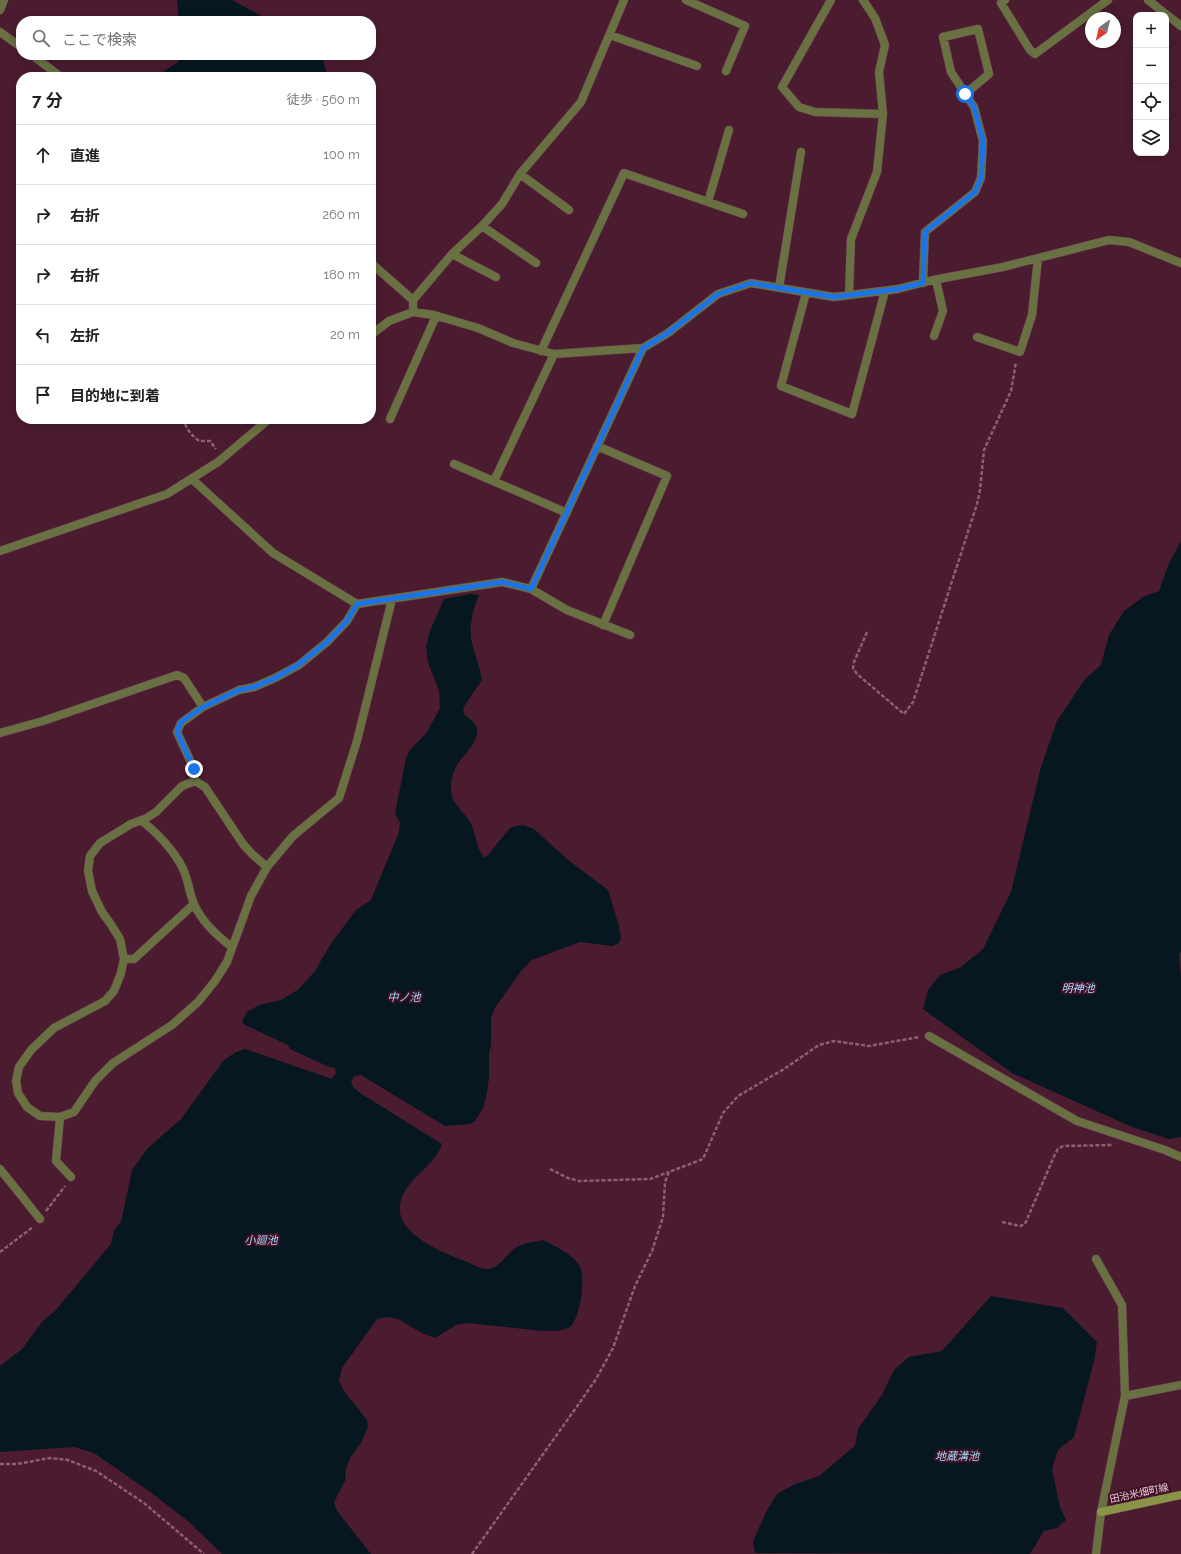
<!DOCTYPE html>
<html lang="ja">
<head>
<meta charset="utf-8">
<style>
	body { margin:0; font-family:Raleway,"Noto Sans JP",sans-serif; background:#f2f2f2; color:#202124 }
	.controls { position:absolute; right:12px; top:12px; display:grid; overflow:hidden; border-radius:8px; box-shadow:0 2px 10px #0003 }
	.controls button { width:36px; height:36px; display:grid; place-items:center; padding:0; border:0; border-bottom:1px solid #e0e0e0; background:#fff; color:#202124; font:20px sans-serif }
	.compass { position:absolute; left:1085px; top:12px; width:36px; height:36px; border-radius:50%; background:#fff; box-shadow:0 2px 10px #0003; rotate:214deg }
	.stop { position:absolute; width:12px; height:12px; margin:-9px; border:3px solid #1a73e8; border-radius:50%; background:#fff }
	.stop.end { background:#1a73e8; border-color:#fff; box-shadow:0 1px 4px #0008 }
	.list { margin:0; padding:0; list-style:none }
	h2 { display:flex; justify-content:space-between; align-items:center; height:52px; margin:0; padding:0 16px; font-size:17px }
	h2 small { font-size:13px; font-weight:400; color:#757577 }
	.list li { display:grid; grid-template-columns:26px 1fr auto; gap:12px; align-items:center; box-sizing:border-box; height:60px; padding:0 16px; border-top:1px solid #e0e0e0 }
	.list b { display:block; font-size:15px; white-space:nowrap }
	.list em { font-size:13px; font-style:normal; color:#757577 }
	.icon { flex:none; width:22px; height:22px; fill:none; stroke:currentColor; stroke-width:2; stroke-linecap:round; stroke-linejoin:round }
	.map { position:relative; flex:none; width:1181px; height:1554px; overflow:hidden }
	.search { position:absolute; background:#fff; box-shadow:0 2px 10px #0003; left:16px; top:16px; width:360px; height:44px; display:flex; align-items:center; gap:10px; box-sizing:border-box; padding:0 14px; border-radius:16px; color:#757577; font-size:15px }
	.panel { position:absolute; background:#fff; box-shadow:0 2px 10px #0003; left:16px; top:72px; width:360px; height:352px; border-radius:16px }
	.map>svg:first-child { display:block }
	.water { fill:#061720 }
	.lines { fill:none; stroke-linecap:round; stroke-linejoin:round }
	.lane-casing { stroke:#683b4e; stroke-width:9 }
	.street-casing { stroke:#683b4e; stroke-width:9 }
	.secondary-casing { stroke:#683b4e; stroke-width:9 }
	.path { stroke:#8b6172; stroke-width:2.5; stroke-dasharray:4 2; stroke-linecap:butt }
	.lane { stroke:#697041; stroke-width:8 }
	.street { stroke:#697041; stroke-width:8 }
	.secondary { stroke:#8a9447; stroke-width:8 }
	.route { stroke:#1a73e8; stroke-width:5 }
	.labels { text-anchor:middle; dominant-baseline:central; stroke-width:4; stroke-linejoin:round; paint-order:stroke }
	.street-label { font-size:10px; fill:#ecccd7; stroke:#401127 }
	.water-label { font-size:11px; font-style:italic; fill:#a7ddfd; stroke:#401127 }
</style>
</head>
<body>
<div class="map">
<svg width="1181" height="1554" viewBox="0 0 1181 1554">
	<rect width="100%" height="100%" fill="#4b1b30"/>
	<path class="water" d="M177 0H232L271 21H179Z
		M178 55H321L326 70 324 77H155L178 62Z
		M1181 541V952L1179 955 1181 977V1137L1169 1139 1132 1127 1012 1073 923 1009 928 990 940 975 961 967 983 949 1011 892 1041 767 1057 721 1085 679 1101 665 1109 635 1124 611 1143 597 1159 591 1169 563Z
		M470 594 479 595C473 609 468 628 472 643 475 656 480 667 482 680L463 708 464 714C467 717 472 720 475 724 484 739 462 755 456 767 453 774 450 783 451 791 452 804 464 812 470 822 476 833 476 846 483 857L487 856 510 828 517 826 523 825 534 829 568 860 608 890 619 926 621 938 619 943 612 946 580 942 532 960 521 971 495 1008 491 1018V1045L489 1053V1078L486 1098 483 1108 475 1121 470 1124 445 1126 361 1075 354 1076 351 1082 354 1088 360 1093 442 1144C434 1167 408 1177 401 1200 391 1232 440 1251 462 1260 469 1262 478 1268 485 1269 500 1270 506 1253 517 1247 524 1243 535 1242 543 1240 554 1245 575 1256 580 1267 586 1278 580 1323 568 1328 560 1332 551 1331 543 1331L468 1323 456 1325 435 1338 422 1333 398 1319 387 1317 377 1319 342 1368 339 1381 344 1391 367 1420 368 1427 361 1443 350 1458 346 1469 345 1481 334 1502 337 1511 371 1554H222L189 1522 149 1491 94 1453 74 1447 0 1452V1366L22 1349 42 1322 55 1311 111 1244 114 1230 121 1222 132 1170 147 1149 181 1119 224 1060 236 1052 245 1049 332 1079 336 1073 335 1068 329 1067 290 1049 288 1045 245 1025 242 1021 247 1012 259 1005 281 1000 299 989 315 971 330 945 356 910 371 900 399 832 400 822 395 814 406 758 410 750 427 732 440 708 439 691 428 662 426 646 430 631 444 599Z
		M991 1296 1063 1308 1097 1342 1094 1361 1074 1437 1058 1450 1052 1469 1060 1507 1066 1520 1057 1528 1044 1531 1030 1554 755 1553 753 1541 767 1510 777 1494 795 1484 819 1476 855 1446 858 1429 882 1395 894 1370 909 1357 942 1351Z"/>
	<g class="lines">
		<defs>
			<path id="lane" d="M1096 1259 1122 1305 1125 1396"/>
			<path id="street" d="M686 0 745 26 726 71
				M831 0 782 87 799 107 815 112 883 114
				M1005 0 1001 3 1030 50 1035 54 1108 0
				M1148 0 1181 26
				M0 10 4 0
				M0 32 21 47
				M610 35 697 66
				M32 55 61 77
				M520 174 569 210
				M708 202 729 130
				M482 226 536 263
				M452 254 496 277
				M371 263 413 300
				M923 283 925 232 975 192 981 178 983 141 974 107 951 72 943 37 978 29 989 74 965 94
				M779 288 801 152
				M806 293 781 386 852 414 885 291
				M849 295 851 239 877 172 883 114 879 72 885 45 875 18 863 0
				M413 312V300L452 254 482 226 502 204 520 174 581 102 624 0
				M371 335 389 321 413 312 434 315 478 328 513 343 554 354 643 348 668 333 718 294 751 283 834 297 898 289 933 280 1003 267 1109 240 1129 242 1181 263
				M934 336 943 311 936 280
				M977 337 1020 352 1032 315 1038 258
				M541 351 624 173 743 214
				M390 419 436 316
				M597 446 667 476 603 625
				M454 464 567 513
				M192 479 273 553 357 604 502 582 531 589 567 610 630 635
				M494 481 554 354
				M0 551 167 494 218 462 269 419
				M531 589 643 348
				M0 733 43 721 177 675 184 678 203 707
				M195 781 194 769 177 732 181 723 203 707 239 690 254 687 275 678 299 665 327 642 347 621 357 604
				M141 820C156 832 170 846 180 863 189 878 188 890 194 904 202 922 217 936 232 947
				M267 867 252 854 243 844 205 787 195 781 182 786 156 812 145 819 131 824 100 843 90 856 88 871 92 891 102 912 110 923 120 939 124 959 121 973 114 991 105 1001 54 1028 31 1050 19 1067 16 1081 18 1093 27 1107 40 1116 60 1117 74 1112 95 1081 113 1063 172 1025 198 1002 215 981 227 962 251 896 267 867 293 836 339 798 357 741 392 599
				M124 959H134L194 904
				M929 1036 1077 1121 1165 1150 1181 1157
				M60 1117 56 1161 71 1177
				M0 1169 40 1219
				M1096 1554 1101 1512 1125 1396 1181 1385"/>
			<path id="secondary" d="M1101 1512 1181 1495"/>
		</defs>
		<use href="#lane" class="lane-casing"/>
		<use href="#street" class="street-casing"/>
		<use href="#secondary" class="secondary-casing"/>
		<path class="path" d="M182 419 190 433 199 441H210L216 449
			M867 632 854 662 853 668 857 674 904 714 913 702 977 504 980 490 984 450 1011 391 1016 362
			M550 1169 568 1178 579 1181 650 1179 669 1172
			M46 1211 65 1186
			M1002 1222 1020 1226 1025 1224 1055 1154 1058 1149 1063 1146 1112 1145
			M0 1252 33 1227
			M0 1464H17L50 1458 68 1460 96 1471 144 1503 204 1554
			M472 1554 578 1405 596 1379 613 1348 635 1286 652 1251 663 1217 665 1182 669 1172 703 1159 723 1113 738 1096 784 1069 819 1045 834 1041 869 1046 919 1037"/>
		<use href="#lane" class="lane"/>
		<use href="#street" class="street"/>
		<use href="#secondary" class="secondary"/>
	</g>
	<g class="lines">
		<path class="route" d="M194 769 177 732 181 722 203 707 239 690 254 687 275 678 298 665 327 642 347 621 357 604 502 582 531 589 643 348 668 333 718 294 751 283 834 297 898 289 923 283 925 232 975 192 981 178 983 141 974 107 965 94"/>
	</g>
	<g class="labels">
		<g class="street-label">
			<text transform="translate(1139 1493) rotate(-12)">田治米畑町線</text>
		</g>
		<g class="water-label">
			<text x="1078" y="988">明神池</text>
			<text x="404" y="997">中ノ池</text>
			<text x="261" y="1240">小廻池</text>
			<text x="957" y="1456">地蔵溝池</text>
		</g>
	</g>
</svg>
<div class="controls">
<button>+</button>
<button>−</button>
<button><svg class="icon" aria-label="locate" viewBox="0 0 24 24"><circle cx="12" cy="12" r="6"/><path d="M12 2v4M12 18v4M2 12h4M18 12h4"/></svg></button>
<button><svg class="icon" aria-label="layers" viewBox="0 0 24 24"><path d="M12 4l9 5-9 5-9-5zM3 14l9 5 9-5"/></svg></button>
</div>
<svg class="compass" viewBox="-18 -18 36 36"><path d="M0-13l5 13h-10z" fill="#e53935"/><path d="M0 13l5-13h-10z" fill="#757577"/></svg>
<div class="stop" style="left:965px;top:94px"></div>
<div class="stop end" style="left:194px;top:769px"></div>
<div class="search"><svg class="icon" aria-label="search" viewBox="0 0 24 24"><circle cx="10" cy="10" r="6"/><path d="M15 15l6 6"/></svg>ここで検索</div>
<section class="panel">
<h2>7 分<small>徒歩 · 560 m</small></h2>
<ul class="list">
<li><svg class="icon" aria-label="ahead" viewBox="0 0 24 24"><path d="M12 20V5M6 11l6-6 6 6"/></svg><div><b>直進</b></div><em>100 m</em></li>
<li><svg class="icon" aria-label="right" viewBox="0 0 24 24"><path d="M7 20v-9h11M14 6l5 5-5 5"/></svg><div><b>右折</b></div><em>260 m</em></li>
<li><svg class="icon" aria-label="right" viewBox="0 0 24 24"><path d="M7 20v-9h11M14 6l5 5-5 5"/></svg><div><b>右折</b></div><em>180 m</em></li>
<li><svg class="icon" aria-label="left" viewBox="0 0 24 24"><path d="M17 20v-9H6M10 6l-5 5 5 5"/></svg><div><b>左折</b></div><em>20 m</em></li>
<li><svg class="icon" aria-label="arrive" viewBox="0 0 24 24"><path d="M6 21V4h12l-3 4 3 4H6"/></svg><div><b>目的地に到着</b></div></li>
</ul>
</section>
</div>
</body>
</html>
